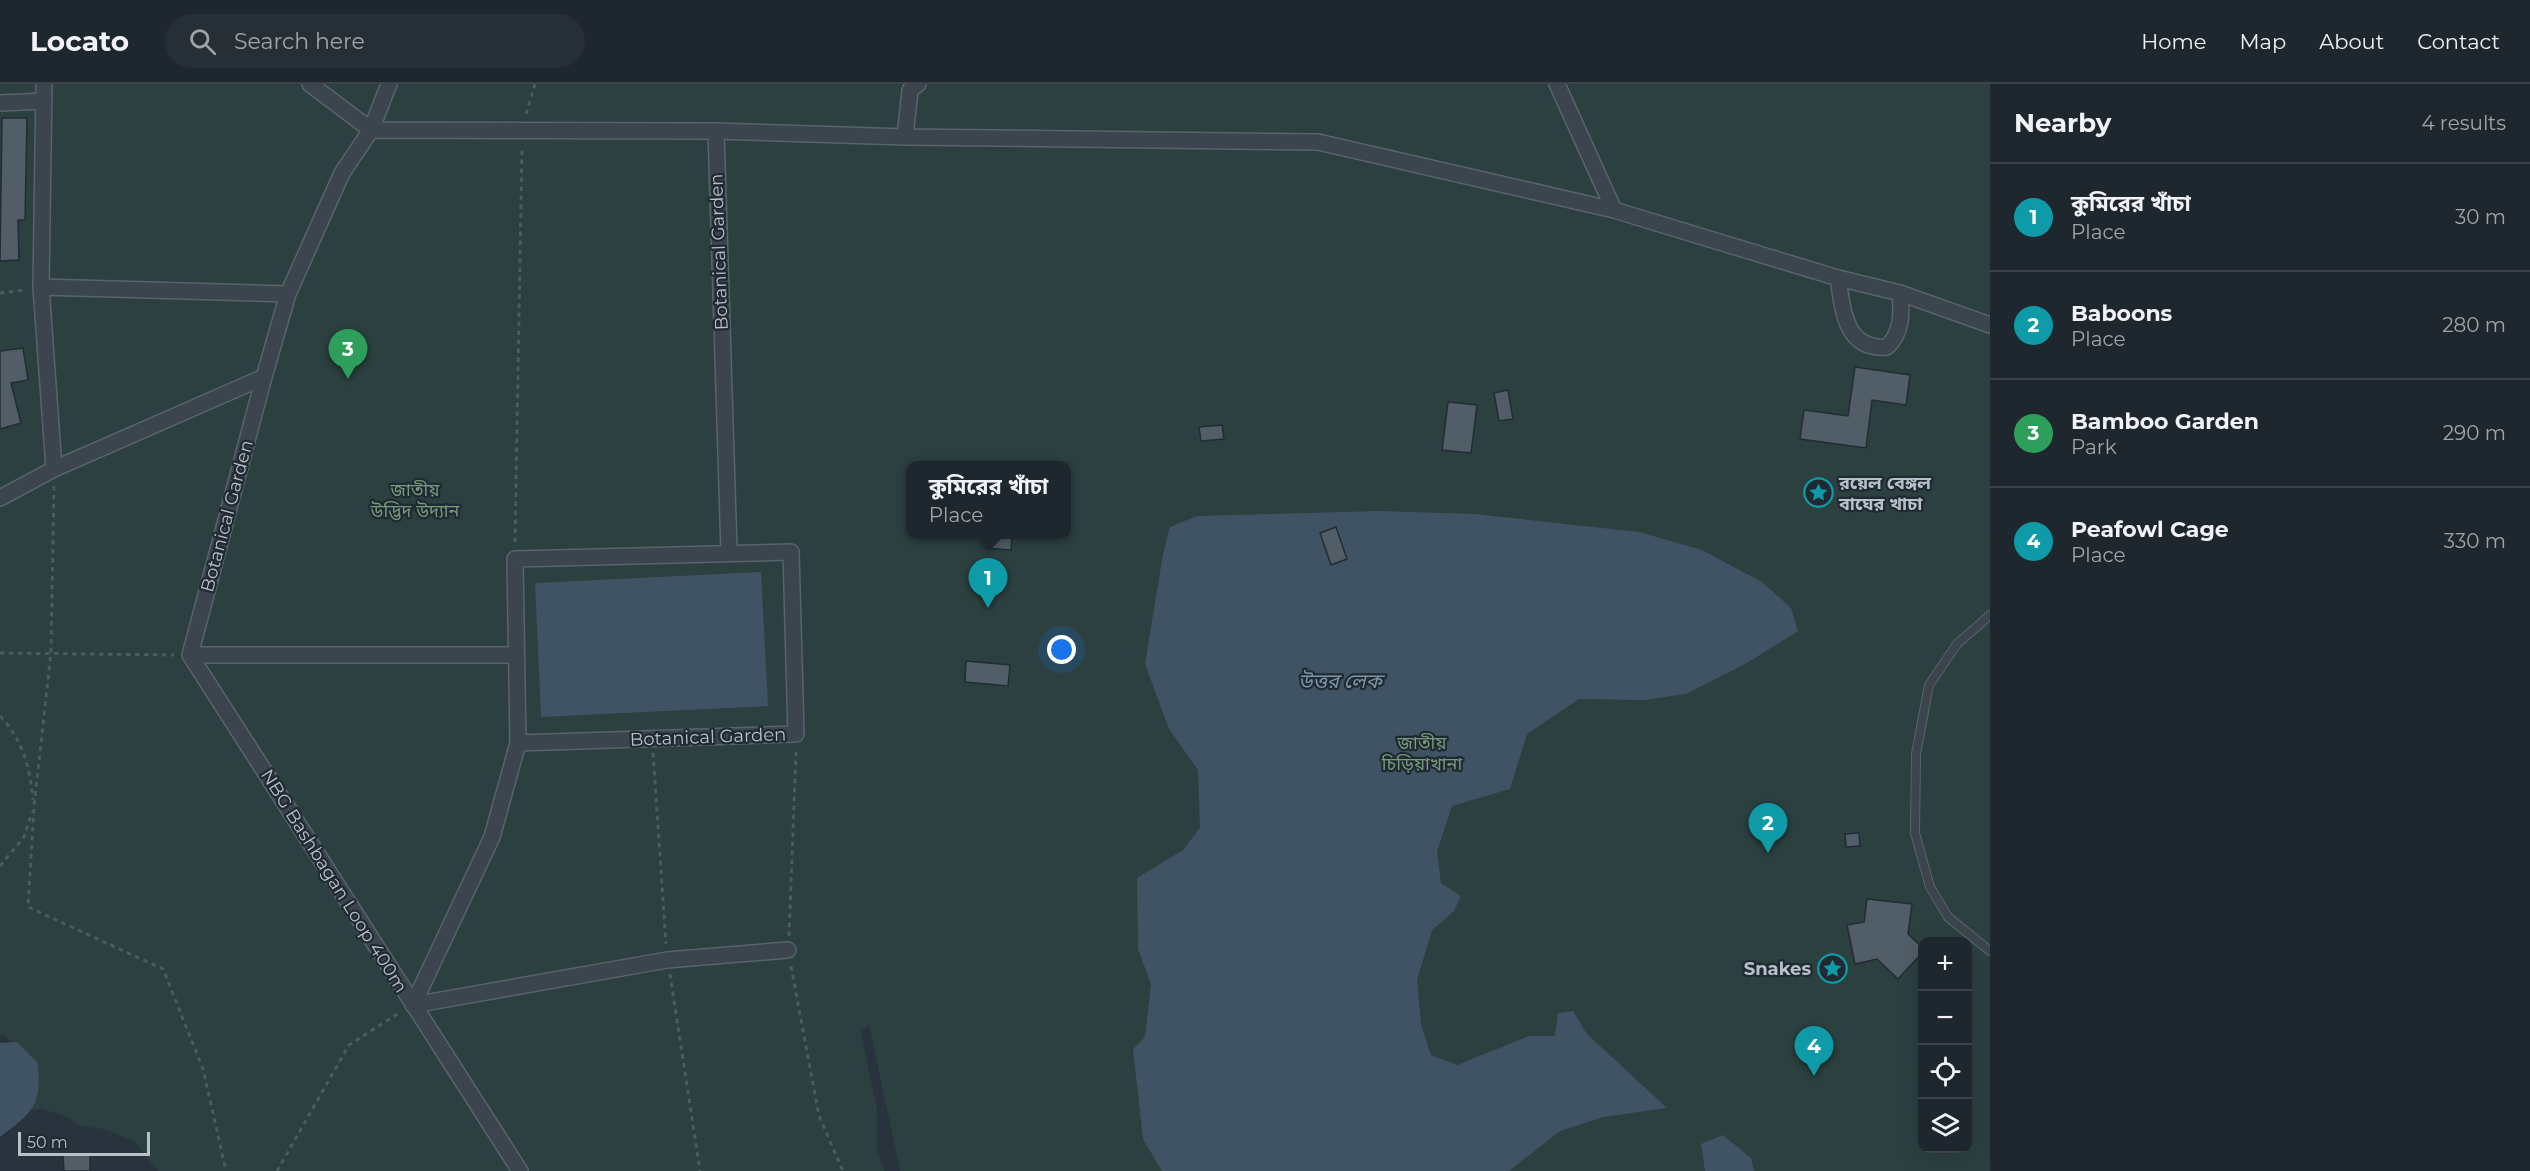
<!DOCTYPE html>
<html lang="en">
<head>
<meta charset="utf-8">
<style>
	body { margin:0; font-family:Montserrat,"Noto Sans Bengali",sans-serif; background:#262e36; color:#f1f3f6 }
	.controls { position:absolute; right:18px; bottom:18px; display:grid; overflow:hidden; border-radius:12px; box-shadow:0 6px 24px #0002 }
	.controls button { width:54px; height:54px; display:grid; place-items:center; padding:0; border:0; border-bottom:2px solid #3c434a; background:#1e262e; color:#f1f3f6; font:30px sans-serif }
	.scale { position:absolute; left:18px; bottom:15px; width:132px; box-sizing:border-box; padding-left:6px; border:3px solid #b8c0c8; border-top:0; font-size:16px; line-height:21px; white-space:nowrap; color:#b8c0c8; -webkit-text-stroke:4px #202a32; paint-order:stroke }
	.you { position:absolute; left:1062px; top:566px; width:21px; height:21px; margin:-15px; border:4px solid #fff; border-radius:50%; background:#1a73e8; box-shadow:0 0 0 9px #1a73e833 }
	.badge { display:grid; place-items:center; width:39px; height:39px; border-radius:50%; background:#8c9099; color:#fff; font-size:20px; font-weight:700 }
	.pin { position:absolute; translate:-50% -50px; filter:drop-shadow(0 2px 3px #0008) }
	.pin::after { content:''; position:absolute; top:32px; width:21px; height:18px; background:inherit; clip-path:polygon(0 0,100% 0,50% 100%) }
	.popup { position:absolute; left:906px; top:377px; width:165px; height:78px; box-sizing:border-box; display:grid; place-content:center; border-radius:12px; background:#1e262e; filter:drop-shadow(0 2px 4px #0005); font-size:20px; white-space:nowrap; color:#a1a5aa }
	.popup b { font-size:22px; color:#f1f3f6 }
	.popup::after { content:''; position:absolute; left:50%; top:100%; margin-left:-12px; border:12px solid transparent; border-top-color:#1e262e }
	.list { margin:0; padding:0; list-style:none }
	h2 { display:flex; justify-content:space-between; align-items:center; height:78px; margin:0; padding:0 24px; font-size:26px }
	h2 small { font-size:20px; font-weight:400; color:#a1a5aa }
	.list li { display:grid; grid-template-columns:39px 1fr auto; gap:18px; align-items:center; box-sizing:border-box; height:108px; padding:0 24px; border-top:2px solid #3c434a }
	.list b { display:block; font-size:22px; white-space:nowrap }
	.list p { margin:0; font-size:20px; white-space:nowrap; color:#a1a5aa }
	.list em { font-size:20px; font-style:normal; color:#a1a5aa }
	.icon { flex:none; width:33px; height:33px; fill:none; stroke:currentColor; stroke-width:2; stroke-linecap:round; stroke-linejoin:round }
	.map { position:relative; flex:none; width:1990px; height:1087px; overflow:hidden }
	header { display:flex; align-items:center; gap:36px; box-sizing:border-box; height:84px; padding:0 30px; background:#1e262e; border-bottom:2px solid #3c434a }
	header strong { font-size:28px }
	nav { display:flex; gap:33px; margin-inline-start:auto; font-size:21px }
	.search { width:420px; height:54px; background:#262e36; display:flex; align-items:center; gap:15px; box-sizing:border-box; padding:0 21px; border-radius:33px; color:#a1a5aa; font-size:22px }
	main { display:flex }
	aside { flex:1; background:#1e262e }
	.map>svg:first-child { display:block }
	.green { fill:#2b403f; fill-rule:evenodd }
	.water { fill:#405364 }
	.building { fill:#515e67; stroke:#222c34; stroke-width:1.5 }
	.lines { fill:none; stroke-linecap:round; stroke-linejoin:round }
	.lane-casing { stroke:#59636b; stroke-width:10 }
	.street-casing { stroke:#59636b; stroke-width:18 }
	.path { stroke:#4a5c5c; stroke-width:3; stroke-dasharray:4.5 4.5; stroke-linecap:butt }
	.lane { stroke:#3c454d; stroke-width:8 }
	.street { stroke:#3c454d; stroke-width:15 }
	.labels { text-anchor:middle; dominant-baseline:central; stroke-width:4.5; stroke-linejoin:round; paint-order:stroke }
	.street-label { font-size:18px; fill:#b8c0c8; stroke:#202a32 }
	.poi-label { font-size:18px; font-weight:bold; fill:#b8c0c8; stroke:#202a32; text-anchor:start }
	.park-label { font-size:18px; fill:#799b7d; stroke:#202a32 }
	.water-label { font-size:20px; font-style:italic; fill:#7c94a7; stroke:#202a32 }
</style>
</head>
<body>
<header>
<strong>Locato</strong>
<div class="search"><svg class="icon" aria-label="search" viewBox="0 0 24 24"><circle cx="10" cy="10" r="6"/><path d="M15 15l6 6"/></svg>Search here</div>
<nav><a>Home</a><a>Map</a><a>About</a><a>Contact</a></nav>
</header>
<main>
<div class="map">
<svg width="1990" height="1087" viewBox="0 0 1990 1087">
	<rect width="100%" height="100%" fill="#28333d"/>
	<path class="green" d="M0 0H1990V1087H900L869 940 861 948 877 1026V1065L884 1087H158L134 1057 103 1045 81 1042 63 1031 41 1025 28 1026 17 974 6 952 0 951ZM910 382H1066V450H910ZM1922 858H1968V1064H1922Z"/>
	<path class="water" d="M1379 427 1475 430 1639 448 1702 466 1762 498 1791 524 1798 547 1747 579 1686 610 1644 616 1579 615 1527 650 1510 705 1452 722 1437 768 1441 799 1461 812 1454 827 1432 846 1417 896 1421 940 1431 971 1457 981 1529 952H1555L1558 929 1573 927 1587 950 1667 1024 1603 1033 1560 1047 1509 1087H1162L1143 1055 1133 965 1145 953 1151 900 1138 865 1137 794 1183 766 1200 744 1198 686 1169 645 1145 580 1163 470 1170 443 1197 432Z
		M761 488 768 622 541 633 535 499Z
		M17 958 38 979C41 1023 34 1027 0 1053V959Z
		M1723 1051 1751 1074 1754 1087H1705L1701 1060Z"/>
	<path class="building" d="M2 34H27L25 136H18L19 176 0 177Z
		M23 264 28 296 11 299 21 339 0 345V267Z
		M1855 283 1910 291 1906 321 1872 316 1866 364 1800 355 1804 326 1848 332Z
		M1508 306 1513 335 1499 337 1494 309Z
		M1448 318 1477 321 1471 369 1442 366Z
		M1222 341 1224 355 1201 357 1199 343Z
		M1336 443 1347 475 1331 481 1320 449Z
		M985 450H1012L1011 466 985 464Z
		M966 577 1010 581 1008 602 965 598Z
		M1859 749 1860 762 1846 763 1845 750Z
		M1867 815 1912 820 1908 850 1923 864V868L1898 895 1877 875 1855 880 1847 841 1864 838Z
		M77 1070 90 1071V1087H64L63 1071Z"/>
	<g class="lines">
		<defs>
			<path id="lane" d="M1990 531 1957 560 1929 601 1916 670 1915 749 1930 803 1948 833 1990 867"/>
			<path id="street" d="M44 0 41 203 54 385
				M310 0 371 46
				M1557 0 1614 126
				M0 19 44 17
				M371 46 716 47 905 53 1318 58 1614 126 1838 194 1900 209 1990 241
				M716 47 729 468
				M905 53 910 6 918 0
				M1838 194C1843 227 1845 266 1887 263 1902 249 1902 229 1900 209
				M41 203 288 210
				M0 414 54 385 264 293 288 210 342 89 371 46 389 0
				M190 571 520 1087
				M190 571H517
				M190 571 264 293
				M413 921 492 753 518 659 515 475 791 468 796 650 518 659
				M413 921 667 876 788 866"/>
		</defs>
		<use href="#lane" class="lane-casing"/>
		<use href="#street" class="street-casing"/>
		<path class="path" d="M526 30 535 0
			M0 209 25 206
			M54 402 51 568 34 723 28 823 163 885 203 985 226 1087
			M515 458 522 63
			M0 569 174 571
			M0 632C23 656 30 684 33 716
			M653 669 666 860
			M0 782 24 753 32 728
			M789 852 796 667
			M791 882 819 1032 843 1087
			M670 890 700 1087
			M277 1087 349 961 399 929"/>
		<use href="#lane" class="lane"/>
		<use href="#street" class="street"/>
	</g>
	<defs>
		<symbol id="sight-ring" viewBox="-11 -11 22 22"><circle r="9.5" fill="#202a32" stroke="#0f9aa8" stroke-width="1.5"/><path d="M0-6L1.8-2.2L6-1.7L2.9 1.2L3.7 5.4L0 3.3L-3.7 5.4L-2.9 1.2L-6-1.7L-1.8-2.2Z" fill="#0f9aa8"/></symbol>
	</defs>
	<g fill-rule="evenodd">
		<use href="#sight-ring" x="1802" y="392" width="33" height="33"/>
		<use href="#sight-ring" x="1816" y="868" width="33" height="33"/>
	</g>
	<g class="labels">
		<g class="street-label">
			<text transform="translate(719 168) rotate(-92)">Botanical Garden</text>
			<text transform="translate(227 432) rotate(-75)">Botanical Garden</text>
			<text transform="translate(708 653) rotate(-2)">Botanical Garden</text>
			<text transform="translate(334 797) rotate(58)">NBG Bashbagan Loop 400m</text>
		</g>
		<g class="poi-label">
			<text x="1839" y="399">রয়েল বেঙ্গল<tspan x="1839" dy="21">বাঘের খাচা</tspan></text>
			<text x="1811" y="885" text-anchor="end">Snakes</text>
		</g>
		<g class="park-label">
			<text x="415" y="406">জাতীয়<tspan x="415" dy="21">উদ্ভিদ উদ্যান</tspan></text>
			<text x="1422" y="659">জাতীয়<tspan x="1422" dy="21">চিড়িয়াখানা</tspan></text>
		</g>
		<g class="water-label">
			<text x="1340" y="597">উত্তর লেক</text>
		</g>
	</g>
</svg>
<div class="controls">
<button>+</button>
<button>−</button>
<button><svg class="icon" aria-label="locate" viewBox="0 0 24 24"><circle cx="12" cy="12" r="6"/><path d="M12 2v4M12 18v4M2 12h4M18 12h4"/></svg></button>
<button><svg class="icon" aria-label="layers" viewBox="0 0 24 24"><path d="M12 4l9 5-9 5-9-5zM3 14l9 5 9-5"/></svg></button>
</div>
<div class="scale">50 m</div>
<div class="you"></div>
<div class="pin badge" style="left:988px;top:524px;background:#0f9aa8">1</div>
<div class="popup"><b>কুমিরের খাঁচা</b>Place</div>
<div class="pin badge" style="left:1768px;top:769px;background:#0f9aa8">2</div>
<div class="pin badge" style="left:348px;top:295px;background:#2e9e5b">3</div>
<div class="pin badge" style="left:1814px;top:992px;background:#0f9aa8">4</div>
</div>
<aside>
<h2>Nearby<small>4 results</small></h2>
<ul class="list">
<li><span class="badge" style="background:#0f9aa8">1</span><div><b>কুমিরের খাঁচা</b><p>Place</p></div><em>30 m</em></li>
<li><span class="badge" style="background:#0f9aa8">2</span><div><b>Baboons</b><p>Place</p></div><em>280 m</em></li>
<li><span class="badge" style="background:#2e9e5b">3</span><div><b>Bamboo Garden</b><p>Park</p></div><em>290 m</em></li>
<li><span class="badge" style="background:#0f9aa8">4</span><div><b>Peafowl Cage</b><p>Place</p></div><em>330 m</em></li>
</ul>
</aside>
</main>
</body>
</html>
